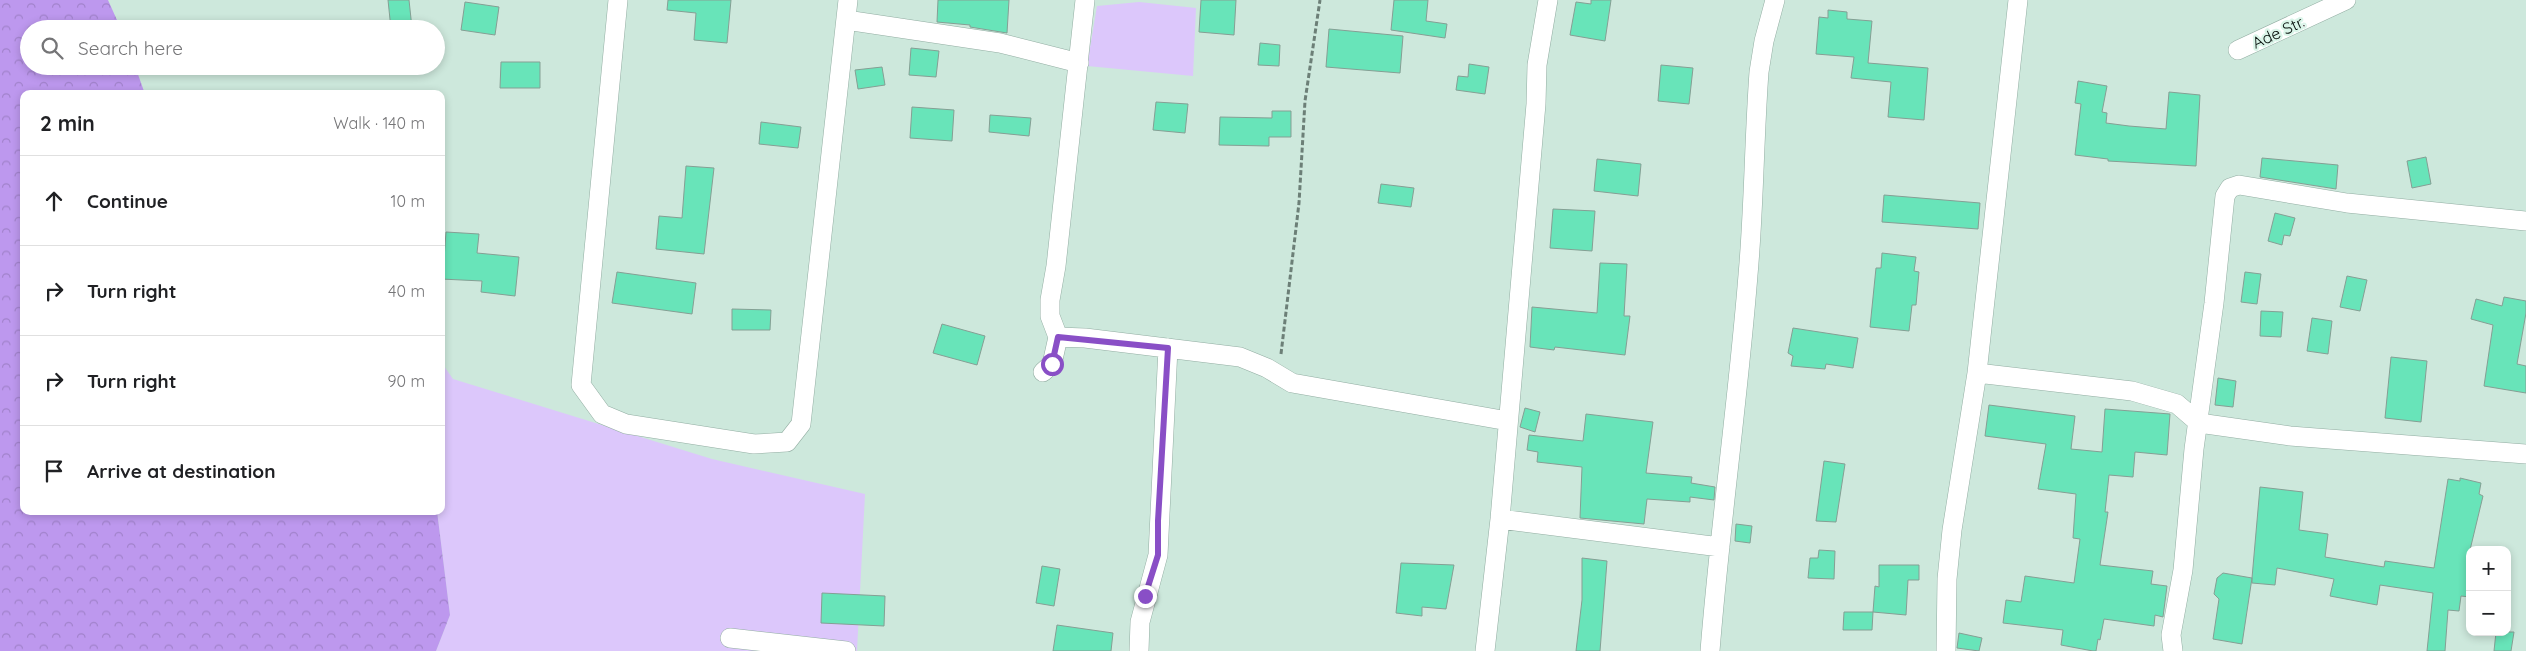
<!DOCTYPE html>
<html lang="en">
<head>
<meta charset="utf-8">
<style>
	body { margin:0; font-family:Quicksand,sans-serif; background:#f2f2f2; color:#202124 }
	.controls { position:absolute; right:15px; bottom:15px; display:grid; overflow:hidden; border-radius:10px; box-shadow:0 2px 8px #0003 }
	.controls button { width:45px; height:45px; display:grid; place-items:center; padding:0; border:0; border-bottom:1px solid #e0e0e0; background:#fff; color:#202124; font:25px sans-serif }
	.stop { position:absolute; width:15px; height:15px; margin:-11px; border:4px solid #894fc6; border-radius:50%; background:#fff }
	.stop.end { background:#894fc6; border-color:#fff; box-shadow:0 1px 5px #0008 }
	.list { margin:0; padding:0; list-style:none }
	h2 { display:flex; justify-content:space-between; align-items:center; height:65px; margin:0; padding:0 20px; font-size:21px }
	h2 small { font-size:16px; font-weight:400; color:#757577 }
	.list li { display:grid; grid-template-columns:32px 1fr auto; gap:15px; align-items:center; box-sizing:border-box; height:90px; padding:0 20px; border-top:1px solid #e0e0e0 }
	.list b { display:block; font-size:19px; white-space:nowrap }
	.list em { font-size:16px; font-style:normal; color:#757577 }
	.icon { flex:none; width:28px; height:28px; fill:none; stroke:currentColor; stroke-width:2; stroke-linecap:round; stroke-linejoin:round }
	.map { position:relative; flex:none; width:2526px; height:651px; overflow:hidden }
	.search { position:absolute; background:#fff; box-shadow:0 2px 8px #0003; left:20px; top:20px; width:425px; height:55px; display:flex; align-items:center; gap:12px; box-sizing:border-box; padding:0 18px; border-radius:28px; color:#757577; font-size:19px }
	.panel { position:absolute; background:#fff; box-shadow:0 2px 8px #0003; left:20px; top:90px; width:425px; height:425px; border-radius:10px }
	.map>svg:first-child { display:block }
	.green { fill:#dcc7fb }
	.forest { fill:url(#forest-crowns) }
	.building { fill:#68e4b9; stroke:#859f94 }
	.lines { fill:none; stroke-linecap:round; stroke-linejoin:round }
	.minor-casing { stroke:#92ada2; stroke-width:20 }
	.path { stroke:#6c7f77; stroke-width:3; stroke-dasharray:5 2.5; stroke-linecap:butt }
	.minor { stroke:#fff; stroke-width:19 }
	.route { stroke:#894fc6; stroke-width:6 }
	.labels { text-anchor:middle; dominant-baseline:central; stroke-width:4.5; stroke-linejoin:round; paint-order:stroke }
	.street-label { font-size:16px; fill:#060f0b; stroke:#daf5e9 }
</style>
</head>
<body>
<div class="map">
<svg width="2526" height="651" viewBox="0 0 2526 651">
	<defs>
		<pattern id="forest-crowns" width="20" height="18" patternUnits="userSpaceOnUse" patternTransform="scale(1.25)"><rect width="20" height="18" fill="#bd98ee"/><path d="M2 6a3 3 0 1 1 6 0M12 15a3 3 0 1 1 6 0" fill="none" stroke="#a182cb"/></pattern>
	</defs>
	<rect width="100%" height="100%" fill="#cde8dc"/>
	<path class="green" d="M1139 2 1196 8 1193 76 1087 66 1097 6Z
		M441 362 453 379 712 459 865 494 857 651H436L450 615 437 511H441Z"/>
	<path class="forest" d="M0 0H108L121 29H29V66H135L145 94H24V511H437L450 615 436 651H0Z"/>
	<path class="building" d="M388 0H409L412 28 391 29Z
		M668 0H731L727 43 694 40 696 13 667 10Z
		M938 0H1009L1007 33 970 27V25L937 22Z
		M1201 0H1236L1234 35 1199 32Z
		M1394 0H1428L1426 21 1447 24 1445 38 1391 30Z
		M1591 0H1611L1605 41 1570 35 1576 2 1591 4Z
		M465 2 499 7 495 35 461 30Z
		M1828 10 1847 12V19L1872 21 1868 63 1928 68 1924 120 1888 117 1891 82 1851 78 1854 57 1816 54 1819 17 1828 18Z
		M1329 29 1403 36 1400 73 1326 67Z
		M1260 43 1280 45 1279 66 1258 65Z
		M911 48 939 51 936 77 909 75Z
		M501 62H540V88H500Z
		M1469 64 1489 67 1485 94 1456 90 1458 76 1468 77Z
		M1661 65 1693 68 1689 104 1658 101Z
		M882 67 885 85 858 89 855 70Z
		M2078 81 2107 86 2102 112 2107 113 2106 123 2129 126 2166 129 2169 92 2200 95 2196 166 2108 161V159L2075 155 2081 104 2075 103Z
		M1156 102 1188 104 1185 133 1153 130Z
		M912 107 954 110 952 141 910 138Z
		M1272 111H1291V137H1269V146L1219 145 1220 117 1272 118Z
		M990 115 1031 118 1029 136 989 132Z
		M761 122 801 127 798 148 759 144Z
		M2426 157 2431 184 2412 188 2407 161Z
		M2262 158 2338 165 2336 189 2260 177Z
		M1597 159 1641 164 1638 196 1594 191Z
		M686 166 714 168 704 254 656 249 659 216 682 218Z
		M1381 184 1414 188 1411 207 1378 203Z
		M1884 195 1980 203 1978 229 1882 222Z
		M1553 209 1595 211 1592 251 1550 248Z
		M2275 213 2295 218 2290 236 2284 235 2282 245 2268 241Z
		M446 232 479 234 477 253 519 257 515 296 481 292 482 281 441 279V259H444Z
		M1882 253 1916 257 1914 271 1919 272 1916 305H1912L1909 331 1870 327 1876 268H1881Z
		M1600 263 1627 264 1624 316H1630L1625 355 1555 347 1554 350 1530 347 1532 307 1597 313Z
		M617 272 696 283 692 314 612 303Z
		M2245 272 2261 274 2257 304 2241 302Z
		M2347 276 2367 280 2360 311 2340 307Z
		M2504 297 2526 301V313L2517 364 2526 366V393L2484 386 2493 325 2471 319 2476 299 2502 306Z
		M732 309 771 310 770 330H732Z
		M2261 311 2283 312 2281 337 2260 336Z
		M2312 318 2332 321 2328 354 2307 351Z
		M942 324 985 336 977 365 933 353Z
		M1793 328 1858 338 1853 368 1826 364 1825 369 1791 366 1793 356 1788 353Z
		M2391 357 2427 361 2421 422 2385 418Z
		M2218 378 2236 381 2233 407 2215 405Z
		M1989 405 2075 416 2071 449 2102 452 2105 409 2170 414 2167 455 2135 452 2133 477 2109 475 2105 512H2108L2100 565 2153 571 2151 584 2167 586 2163 617 2155 615 2154 626 2104 619 2100 640 2098 639 2096 651H2093L2061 645 2063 630 2003 623 2006 600 2021 602 2025 576 2074 583 2080 539 2073 538 2076 494 2038 489 2046 444 1985 436Z
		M1525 408 1540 412 1535 432 1520 427Z
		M1586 414 1653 422 1646 473 1692 477 1691 483 1715 487 1714 500 1690 497V502L1647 499 1644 524 1580 518 1582 467 1537 462 1538 452 1527 450 1529 435 1583 441Z
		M1824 461 1845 464 1836 522 1816 521Z
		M2460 478 2481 483 2479 494 2483 496 2470 550V597L2461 596 2459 611 2448 610 2445 651H2427L2433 593 2380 585 2377 605 2330 596 2334 579 2277 568 2275 585 2252 583V578L2242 644 2213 639 2219 599 2214 594 2217 578 2223 573 2252 578 2260 487 2303 492 2299 530 2328 534 2325 557 2384 567 2385 561 2434 568 2448 479 2460 481Z
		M1736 524 1752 526 1750 543 1735 541Z
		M1819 550 1835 551 1834 579 1808 578 1810 558H1818Z
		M1582 558 1607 561 1600 651H1576L1582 600Z
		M1401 563 1454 565 1446 609 1422 607V616L1396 613Z
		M1879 565H1919V580H1908L1906 615 1873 612 1875 586 1879 587Z
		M1042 566 1060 569 1054 606 1036 603Z
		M822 593 885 596 884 626 821 623Z
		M1844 612H1873L1872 630H1843Z
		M1057 625 1113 633 1111 651H1053Z
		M2496 632H2514L2511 651H2494Z
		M1959 633 1982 638 1979 651 1957 648Z"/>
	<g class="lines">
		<defs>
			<path id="minor" d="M618 0 581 385 602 414 626 424 754 444 787 442 801 424 848 0
				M846 20 1000 43 1079 63
				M2238 50 2346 0
				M1058 337 1085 338 1240 357 1267 368 1292 383 1508 421
				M1043 372 1052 364 1058 337 1050 316V300L1056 266 1085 0
				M1977 373 2132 391 2177 404 2199 423 2290 436 2526 454
				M1500 519 1720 547
				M730 638 846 651
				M1139 651 1140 622 1158 555 1168 348
				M1485 651 1500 519 1536 104 1537 65 1548 0
				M1710 651C1720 525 1738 401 1748 275 1754 208 1754 140 1759 72L1764 41 1775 0
				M1946 651 1947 579 1952 530 1977 373 2018 0
				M2173 651 2171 635 2183 570 2194 449 2214 303 2225 196 2230 188 2239 185 2347 203 2526 221"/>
		</defs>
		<use href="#minor" class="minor-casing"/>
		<path class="path" d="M1281 354 1299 203 1305 101 1320 0"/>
		<use href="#minor" class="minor"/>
	</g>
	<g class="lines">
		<path class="route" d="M1052 364 1058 337 1168 348 1158 521V555L1145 596"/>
	</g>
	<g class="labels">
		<g class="street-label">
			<text transform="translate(2278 32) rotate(-25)">Ade Str.</text>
		</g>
	</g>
</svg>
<div class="controls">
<button>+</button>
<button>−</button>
</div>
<div class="stop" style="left:1052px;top:364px"></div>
<div class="stop end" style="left:1145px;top:596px"></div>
<div class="search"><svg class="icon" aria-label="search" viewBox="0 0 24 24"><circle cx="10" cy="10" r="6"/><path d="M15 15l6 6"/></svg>Search here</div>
<section class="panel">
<h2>2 min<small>Walk · 140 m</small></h2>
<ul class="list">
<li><svg class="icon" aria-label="ahead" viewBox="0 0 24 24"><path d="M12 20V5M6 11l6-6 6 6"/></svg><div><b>Continue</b></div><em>10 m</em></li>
<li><svg class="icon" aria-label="right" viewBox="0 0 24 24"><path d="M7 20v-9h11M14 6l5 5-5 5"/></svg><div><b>Turn right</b></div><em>40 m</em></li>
<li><svg class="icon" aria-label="right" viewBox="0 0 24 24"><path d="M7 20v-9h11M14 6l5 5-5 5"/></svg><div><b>Turn right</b></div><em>90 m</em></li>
<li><svg class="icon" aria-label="arrive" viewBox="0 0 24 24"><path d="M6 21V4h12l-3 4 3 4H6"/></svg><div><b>Arrive at destination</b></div></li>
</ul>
</section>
</div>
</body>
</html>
